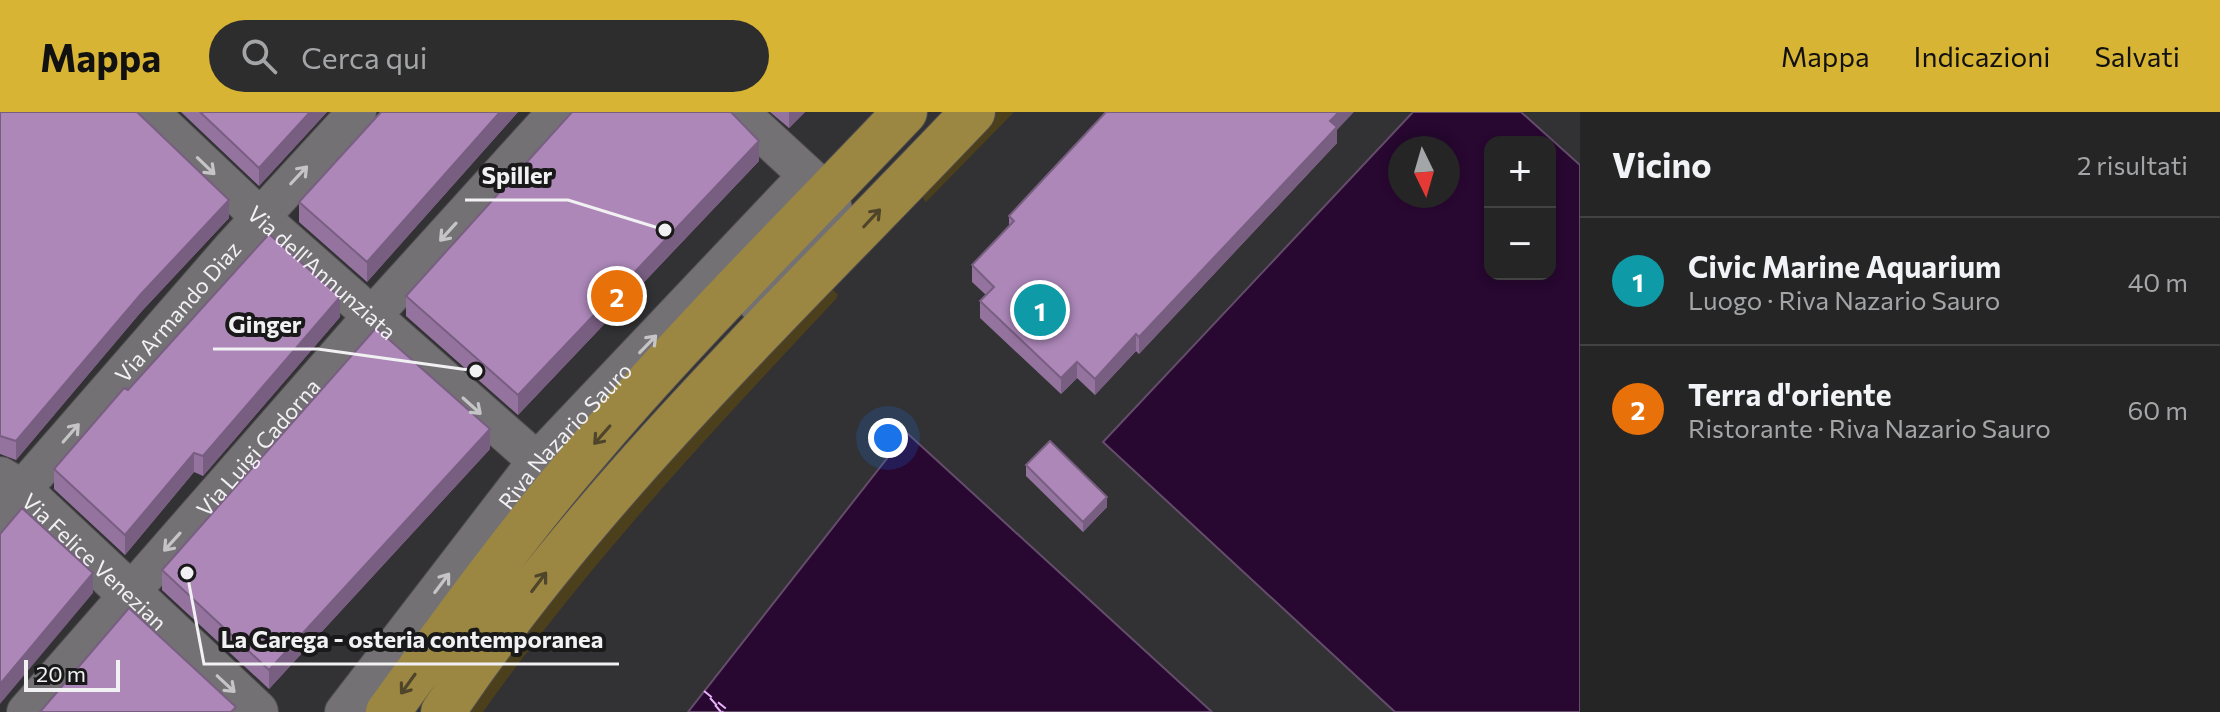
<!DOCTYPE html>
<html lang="it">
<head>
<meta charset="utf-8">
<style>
	body { margin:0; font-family:Commissioner,sans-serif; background:#2e2d2e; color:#f1f3f6 }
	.controls { position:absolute; right:24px; top:24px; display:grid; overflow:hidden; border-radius:16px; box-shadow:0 4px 12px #0003 }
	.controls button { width:72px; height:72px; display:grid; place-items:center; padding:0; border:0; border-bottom:2px solid #424243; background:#262526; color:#f1f3f6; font:40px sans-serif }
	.compass { position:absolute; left:1388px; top:24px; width:72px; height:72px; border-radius:50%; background:#262526; box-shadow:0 4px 12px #0003; rotate:175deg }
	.scale { position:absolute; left:24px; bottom:20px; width:96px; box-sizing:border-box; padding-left:8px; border:4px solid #f1f0f2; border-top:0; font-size:22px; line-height:28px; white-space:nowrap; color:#f1f0f2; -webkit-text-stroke:6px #1a191a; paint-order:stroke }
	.you { position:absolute; left:888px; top:326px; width:28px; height:28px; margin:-20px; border:6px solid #fff; border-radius:50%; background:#1a73e8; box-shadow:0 0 0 12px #1a73e833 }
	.badge { display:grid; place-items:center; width:52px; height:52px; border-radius:50%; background:#d8b434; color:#fff; font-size:26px; font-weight:700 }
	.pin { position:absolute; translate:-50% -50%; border:4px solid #fff; box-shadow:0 2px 8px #0006 }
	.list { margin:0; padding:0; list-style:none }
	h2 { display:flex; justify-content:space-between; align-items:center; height:104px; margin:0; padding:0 32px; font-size:34px }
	h2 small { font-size:26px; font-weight:400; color:#a4a5a7 }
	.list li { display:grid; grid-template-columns:52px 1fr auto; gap:24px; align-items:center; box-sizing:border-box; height:128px; padding:0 32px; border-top:2px solid #424243 }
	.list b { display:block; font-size:30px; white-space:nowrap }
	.list p { margin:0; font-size:26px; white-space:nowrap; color:#a4a5a7 }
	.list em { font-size:26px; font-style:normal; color:#a4a5a7 }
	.icon { flex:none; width:44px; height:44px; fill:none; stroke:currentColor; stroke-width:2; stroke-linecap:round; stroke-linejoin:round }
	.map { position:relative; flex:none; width:1580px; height:600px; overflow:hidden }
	header { display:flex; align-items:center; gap:48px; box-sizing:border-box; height:112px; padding:0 40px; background:#d8b434; color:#111 }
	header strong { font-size:38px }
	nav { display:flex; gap:44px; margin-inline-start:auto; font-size:28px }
	.search { width:560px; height:72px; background:#2e2d2e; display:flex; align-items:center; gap:20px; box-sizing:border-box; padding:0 28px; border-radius:44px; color:#a4a5a7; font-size:30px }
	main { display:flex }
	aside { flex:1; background:#262526 }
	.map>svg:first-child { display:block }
	.green { fill:#4c401c }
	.water { fill:#280731; stroke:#644d6b; stroke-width:2; fill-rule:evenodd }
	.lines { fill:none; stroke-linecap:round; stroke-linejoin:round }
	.ferry { stroke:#e9b3fb; stroke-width:2; stroke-dasharray:10 8; stroke-linecap:butt }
	.street-casing { stroke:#4e4c4f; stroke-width:40 }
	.secondary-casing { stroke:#4e4c4f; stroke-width:46 }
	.primary-casing { stroke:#4e4c4f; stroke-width:46 }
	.street { stroke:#737174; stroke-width:38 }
	.secondary { stroke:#737174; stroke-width:44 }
	.primary { stroke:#9b8742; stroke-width:44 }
	.wall { fill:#94749e }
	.shaded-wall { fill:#785e81 }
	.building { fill:#ac87b8; stroke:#785e81; stroke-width:2 }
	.oneway { stroke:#c5c4c6 }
	.oneway2 { stroke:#4e452a }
	.labels { text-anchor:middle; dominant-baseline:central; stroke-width:8; stroke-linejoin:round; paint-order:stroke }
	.street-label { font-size:22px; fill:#f1f0f2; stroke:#1a191a }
	.leader { fill:none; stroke:#f1f0f2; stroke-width:3 }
	.callout-dot { fill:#f1f0f2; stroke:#1a191a; stroke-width:3 }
	.callout-label { font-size:24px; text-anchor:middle; font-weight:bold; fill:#f1f0f2; stroke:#1a191a; stroke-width:8; stroke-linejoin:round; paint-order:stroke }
</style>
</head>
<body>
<header>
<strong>Mappa</strong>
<div class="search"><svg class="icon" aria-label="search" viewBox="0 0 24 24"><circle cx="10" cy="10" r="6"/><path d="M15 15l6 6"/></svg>Cerca qui</div>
<nav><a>Mappa</a><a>Indicazioni</a><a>Salvati</a></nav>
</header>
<main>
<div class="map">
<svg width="1580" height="600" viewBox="0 0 1580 600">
	<rect width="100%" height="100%" fill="#323133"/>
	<path class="green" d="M995 0H1014L926 90 918 80Z
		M830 175 838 183 836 187C712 319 588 452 483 600H464L597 428Z"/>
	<path class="water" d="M1413 0H1521L1580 53V600H1395L1103 330ZM1490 30H1550V162H1490ZM1400 36H1448V84H1400Z
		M907 321 1212 600H688Z"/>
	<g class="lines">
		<path class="ferry" d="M704 579 730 600
			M710 586 723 600
			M715 593 721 600"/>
		<defs>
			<g id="street">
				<path id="s1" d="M149 0 260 105 537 349"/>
				<path d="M739 0 828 82C835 96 835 105 827 119L758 192"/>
				<path id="s2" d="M0 403 234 134 357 0"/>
				<path id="s3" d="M26 600 373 203 557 0"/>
				<path id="s4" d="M344 600 537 349 807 64"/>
			</g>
			<g id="secondary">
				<path id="s5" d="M0 367 20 379 256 600"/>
			</g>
			<path id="primary" d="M388 600C451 513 513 427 583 345 684 225 797 114 905 0
				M443 600C593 377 789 194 973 0"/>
		</defs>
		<use href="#street" class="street-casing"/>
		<use href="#secondary" class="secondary-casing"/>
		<use href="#primary" class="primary-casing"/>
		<use href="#street" class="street"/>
		<use href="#secondary" class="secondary"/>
		<use href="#primary" class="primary"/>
	</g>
	<path class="wall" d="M0 0 229 106 141 200 16 348 0 342Z
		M181 0H327L259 74Z
		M381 0H518L367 170 299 110V90Z
		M770 0H805L789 16Z
		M1337 18V31L1139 242 1136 239 1095 283 1077 266 1061 282 980 206V189L986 183 972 170V153L1009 114V104Z
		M759 49 518 303 406 204V184Z
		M340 205 203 364 194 360 125 443 54 377V357L128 278Z
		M490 337 269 577 162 478V458Z
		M1026 353 1107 395 1083 420 1026 364Z"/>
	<path class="shaded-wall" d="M310 0H327L259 74V56Z
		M500 0H518L367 170V150Z
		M789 0H805L789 16Z
		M1339 0H1354L1337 18V31L1139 242V225Z
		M759 29V49L518 303V283Z
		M229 88V106L141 200 16 348V329L141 182Z
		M340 185V205L203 364V344Z
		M1136 222V239L1095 283V267Z
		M1077 250V266L1061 282V266Z
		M490 317V337L269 577V558Z
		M194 341V360L125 443V423Z
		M1107 385V395L1083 420V410Z
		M93 461V481L0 592V572Z"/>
	<path class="building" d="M0 0H137L229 88 141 182 16 329 0 324Z
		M200 0H310L259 56Z
		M381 0H500L367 150 299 90Z
		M572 0H731L759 29 518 283 406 184Z
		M1106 0H1339L1330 9 1337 15 1139 225 1136 222 1095 267 1077 250 1061 266 980 189 994 175 972 153 1014 109 1009 104Z
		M269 122 340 185 203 344 194 341 125 423 54 357 124 276 128 278Z
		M376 216 490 317 269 558 162 458Z
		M1050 329 1107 385 1083 410 1026 353Z
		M22 396 93 461 0 572V422Z
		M129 496 236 595 231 600H40Z"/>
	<defs><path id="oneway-shaft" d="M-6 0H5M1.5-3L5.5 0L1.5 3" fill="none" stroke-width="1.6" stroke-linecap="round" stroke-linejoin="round" transform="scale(2)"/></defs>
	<g class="oneway">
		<use href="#oneway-shaft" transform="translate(206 54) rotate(44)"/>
		<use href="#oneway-shaft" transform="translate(299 63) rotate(-47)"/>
		<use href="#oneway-shaft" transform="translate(448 120) rotate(132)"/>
		<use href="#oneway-shaft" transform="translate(648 232) rotate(-46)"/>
		<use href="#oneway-shaft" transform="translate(472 294) rotate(42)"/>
		<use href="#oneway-shaft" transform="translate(71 321) rotate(-49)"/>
		<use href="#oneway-shaft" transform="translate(172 430) rotate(132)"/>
		<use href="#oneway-shaft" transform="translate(442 471) rotate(-53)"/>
		<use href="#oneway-shaft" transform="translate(226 572) rotate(43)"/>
	</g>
	<g class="oneway2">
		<use href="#oneway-shaft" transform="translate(872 106) rotate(-47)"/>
		<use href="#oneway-shaft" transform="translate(602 323) rotate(131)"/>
		<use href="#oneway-shaft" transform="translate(539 470) rotate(-53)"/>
		<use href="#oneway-shaft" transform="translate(408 572) rotate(126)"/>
	</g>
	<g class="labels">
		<g class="street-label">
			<text stroke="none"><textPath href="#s1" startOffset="236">Via dell'Annunziata</textPath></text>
			<text stroke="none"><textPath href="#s2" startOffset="270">Via Armando Diaz</textPath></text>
			<text stroke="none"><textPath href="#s4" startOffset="354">Riva Nazario Sauro</textPath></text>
			<text stroke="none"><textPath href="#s3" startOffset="352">Via Luigi Cadorna</textPath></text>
			<text stroke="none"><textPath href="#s5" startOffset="126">Via Felice Venezian</textPath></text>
		</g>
	</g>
	<path class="leader" d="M665 118L568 88H465M476 259L318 237H213M187 461L204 552H619"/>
	<g class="callout-dot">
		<circle cx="665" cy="118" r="8"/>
		<circle cx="476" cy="259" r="8"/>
		<circle cx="187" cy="461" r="8"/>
	</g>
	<g class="callout-label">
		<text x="517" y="72">Spiller</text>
		<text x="265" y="221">Ginger</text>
		<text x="412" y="536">La Carega - osteria contemporanea</text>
	</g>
</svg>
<div class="controls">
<button>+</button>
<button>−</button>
</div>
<svg class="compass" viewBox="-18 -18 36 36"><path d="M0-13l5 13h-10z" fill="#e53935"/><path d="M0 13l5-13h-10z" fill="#a4a5a7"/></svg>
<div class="scale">20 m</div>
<div class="you"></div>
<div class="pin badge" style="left:1040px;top:198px;background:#0f9aa8">1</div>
<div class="pin badge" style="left:617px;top:184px;background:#e8710a">2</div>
</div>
<aside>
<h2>Vicino<small>2 risultati</small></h2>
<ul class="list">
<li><span class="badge" style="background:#0f9aa8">1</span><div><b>Civic Marine Aquarium</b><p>Luogo · Riva Nazario Sauro</p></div><em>40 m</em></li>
<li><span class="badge" style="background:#e8710a">2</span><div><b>Terra d'oriente</b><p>Ristorante · Riva Nazario Sauro</p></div><em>60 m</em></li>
</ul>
</aside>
</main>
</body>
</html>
